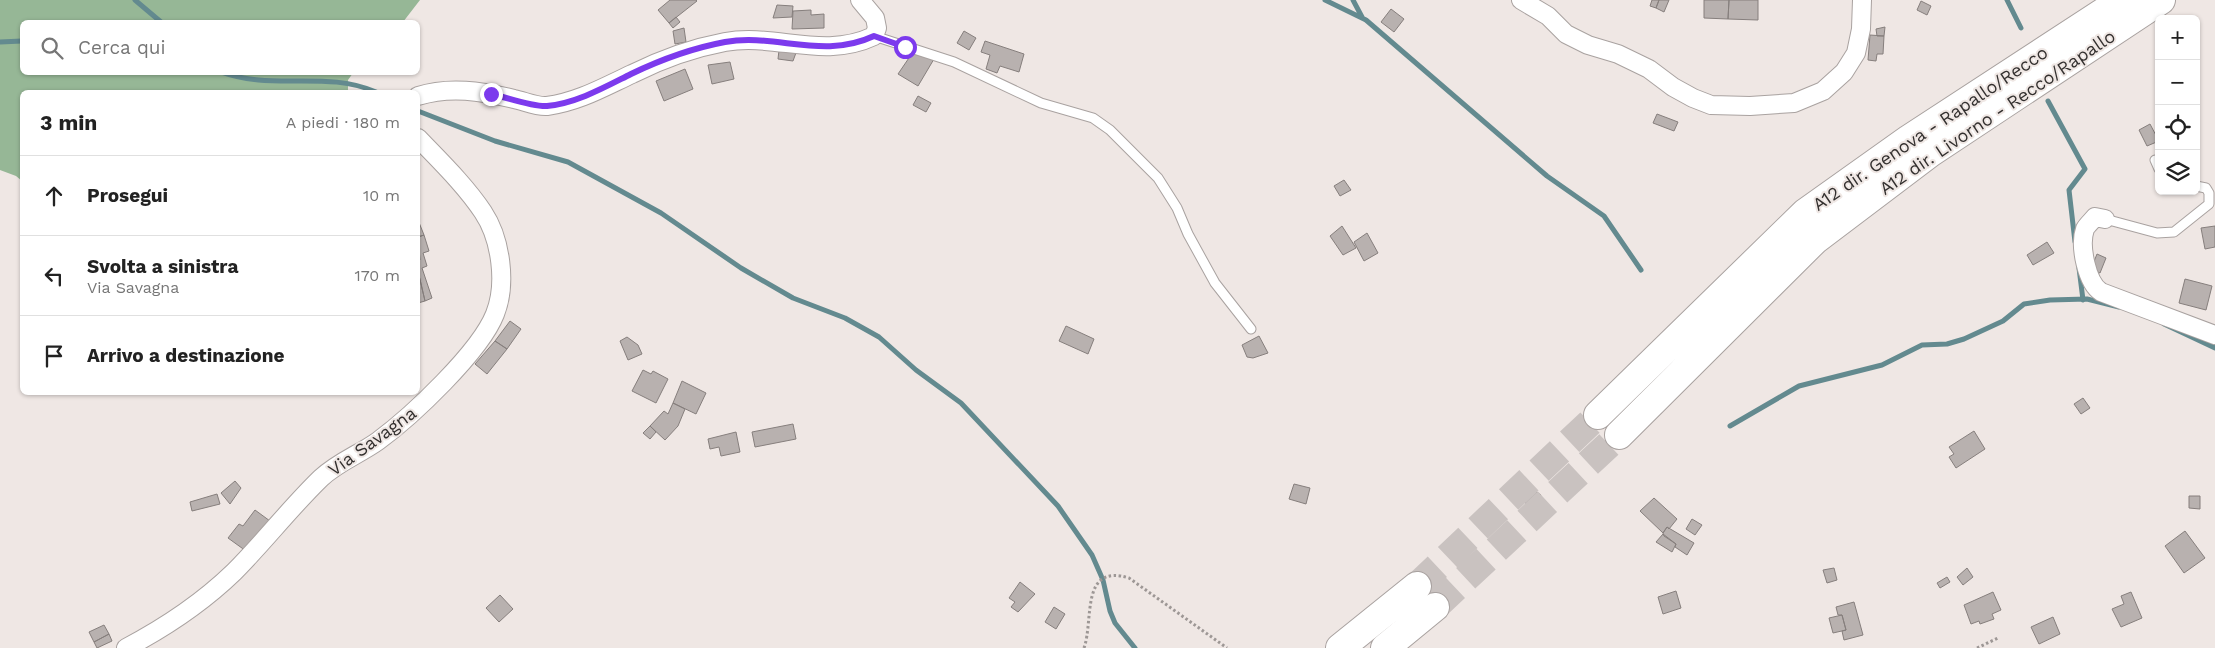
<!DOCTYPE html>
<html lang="it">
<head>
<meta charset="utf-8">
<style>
	body { margin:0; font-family:"Work Sans",sans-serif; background:#f6f6f6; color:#222 }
	.controls { position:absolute; right:15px; top:15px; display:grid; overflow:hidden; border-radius:8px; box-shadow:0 1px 4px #0004 }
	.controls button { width:45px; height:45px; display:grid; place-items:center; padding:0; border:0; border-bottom:1px solid #e0e0e0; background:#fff; color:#222; font:25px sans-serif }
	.stop { position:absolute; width:15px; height:15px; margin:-11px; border:4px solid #7c3aed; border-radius:50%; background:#fff }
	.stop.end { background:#7c3aed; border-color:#fff; box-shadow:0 1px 5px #0008 }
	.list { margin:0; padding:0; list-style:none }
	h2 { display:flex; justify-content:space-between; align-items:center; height:65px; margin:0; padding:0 20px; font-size:21px }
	h2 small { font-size:16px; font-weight:400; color:#767676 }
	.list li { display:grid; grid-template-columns:32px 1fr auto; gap:15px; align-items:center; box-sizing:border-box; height:80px; padding:0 20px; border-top:1px solid #e0e0e0 }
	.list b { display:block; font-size:19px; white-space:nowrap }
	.list p { margin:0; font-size:16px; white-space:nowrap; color:#767676 }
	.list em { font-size:16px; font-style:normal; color:#767676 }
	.icon { flex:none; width:28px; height:28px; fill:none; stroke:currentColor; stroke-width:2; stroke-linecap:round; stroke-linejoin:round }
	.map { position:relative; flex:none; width:2215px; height:648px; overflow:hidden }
	.search { position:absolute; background:#fff; box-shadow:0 1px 4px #0004; left:20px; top:20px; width:400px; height:55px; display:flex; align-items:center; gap:12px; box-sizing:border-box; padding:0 18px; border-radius:8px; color:#767676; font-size:19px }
	.panel { position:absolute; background:#fff; box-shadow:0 1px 4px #0004; left:20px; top:90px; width:400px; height:305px; border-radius:8px }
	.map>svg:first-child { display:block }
	.forest { fill:#96b796 }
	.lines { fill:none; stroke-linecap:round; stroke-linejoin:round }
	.stream { stroke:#638a8f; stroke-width:5 }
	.building { fill:#b8b1af; stroke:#867f7d }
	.motorway-tunnel { stroke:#c9c2c0; stroke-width:28; stroke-dasharray:28 14; stroke-linecap:butt }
	.service-casing { stroke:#a9a2a0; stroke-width:11 }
	.minor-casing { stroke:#a9a2a0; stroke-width:20 }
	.motorway-casing { stroke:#a9a2a0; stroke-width:30 }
	.path { stroke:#9d9795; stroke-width:3; stroke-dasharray:2.5 2.5; stroke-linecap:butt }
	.service { stroke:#fff; stroke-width:9 }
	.minor { stroke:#fff; stroke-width:18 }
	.motorway { stroke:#fff; stroke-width:28 }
	.route { stroke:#7c3aed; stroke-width:6 }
	.labels { text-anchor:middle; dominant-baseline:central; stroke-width:4; stroke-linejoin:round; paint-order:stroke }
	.street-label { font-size:18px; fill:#33302f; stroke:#efe7e4 }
</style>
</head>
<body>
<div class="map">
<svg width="2215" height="648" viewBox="0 0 2215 648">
	<rect width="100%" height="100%" fill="#efe7e4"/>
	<path class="forest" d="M0 0H420L403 22H22V72L353 73 348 80V92H22V181L16 176 0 170Z"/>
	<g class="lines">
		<path class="stream" d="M135 0 161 22
			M1325 0 1366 20 1547 176 1604 216 1641 270
			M1353 0 1362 17
			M2007 0 2021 28
			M0 42 22 41
			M221 72C272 91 327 70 376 92
			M2048 101 2085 169 2069 190 2075 242
			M418 111 495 141 568 162 661 213 741 268 793 298 845 318 879 337 916 370 961 403 1058 506 1092 555 1103 580 1110 611 1115 623 1135 648
			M2079 268 2083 300
			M2164 324 2215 348
			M1730 426 1799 386 1882 365 1922 345 1947 344 1964 339 2003 321 2024 304 2050 300 2087 299 2119 307"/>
	</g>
	<path class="building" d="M670 0H696L697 1 669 23 658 10Z
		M1652 0H1659L1656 8 1650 6Z
		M1659 0H1669L1664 12 1656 8Z
		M1704 0H1729L1728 19 1704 18Z
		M1729 0H1758V20L1728 19Z
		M1921 1 1931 6 1927 15 1917 10Z
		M777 5 793 6 792 17 773 18Z
		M1391 9 1404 19 1394 32 1381 22Z
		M811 10V15L824 14V28L792 29 793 11Z
		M676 17 680 22 673 28 669 23Z
		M1885 27 1884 36H1877L1876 29Z
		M684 28 686 42 675 44 673 31Z
		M964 31 976 38 969 50 957 43Z
		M1870 35 1884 36 1883 54H1877L1876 61 1868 60Z
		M985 41 1024 54 1019 72 1000 66 997 73 986 69 990 55 981 52Z
		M779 50H797L793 61 778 59Z
		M913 52 934 59 918 86 898 74Z
		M730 62 734 79 712 84 708 65Z
		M685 69 693 89 664 101 656 81Z
		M918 96 931 103 926 112 913 105Z
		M1657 114 1678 122 1674 131 1653 123Z
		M2150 124 2159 141 2147 146 2139 130Z
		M1344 180 1351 190 1340 196 1334 186Z
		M418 220 424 235 418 237Z
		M1342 226 1356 248 1343 255 1330 236Z
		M2215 226V247L2205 249 2201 228Z
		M1367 233 1378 253 1364 261 1354 242Z
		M424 235 429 251 423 253 427 266 422 268 432 298 425 301 418 271V261L420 260 418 237Z
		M2047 242 2054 253 2033 265 2027 255Z
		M2097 254 2106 258 2100 273 2091 269Z
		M418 271 425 301 418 303Z
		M2185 279 2212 286 2206 310 2179 303Z
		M510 321 521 329 507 349 495 341Z
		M1066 326 1094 339 1088 354 1059 341Z
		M1259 336 1268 353 1253 358 1247 357 1242 345Z
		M627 337 638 345 642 354 628 360 620 341Z
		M495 341 507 349 487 374 475 364Z
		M643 370 651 374 653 371 668 379 656 403 632 391Z
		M682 381 706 393 696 414 673 403Z
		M2083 398 2090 408 2081 414 2074 404Z
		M673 403 685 409 678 426 665 440 650 426 664 411 668 414Z
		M793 424 796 439 755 447 752 432Z
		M650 426 656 432 650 439 643 433Z
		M1974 431 1985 449 1956 468 1949 457 1954 454 1949 447Z
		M736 432 740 452 721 456 719 447 710 449 708 439Z
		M235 481 241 488 230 504 221 493Z
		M1294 484 1310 488 1306 504 1289 499Z
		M1528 486 1541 495 1532 508 1519 498Z
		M217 494 220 504 192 511 190 502Z
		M2189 496H2200V509L2189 508Z
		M1654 498 1677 519 1669 529 1667 527 1663 533 1640 511Z
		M255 510 270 521 246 551 228 538 239 524 243 526Z
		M1692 519 1702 525 1695 535 1686 529Z
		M1667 527 1694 543 1687 555 1675 547 1676 544 1664 536 1663 533Z
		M2185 531 2205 558 2184 573 2165 546Z
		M1663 534 1676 544 1672 552 1656 542Z
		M1834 568 1837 580 1827 583 1823 570Z
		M1967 568 1973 577 1963 585 1957 577Z
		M1947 577 1950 582 1940 588 1937 583Z
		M1020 582 1035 594 1018 612 1011 607 1015 602 1009 598Z
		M1676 591 1681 608 1663 614 1658 597Z
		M1993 592 2001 610 1992 614 1994 619 1980 624 1979 621 1971 624 1964 605Z
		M2131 592 2142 618 2121 627 2112 609 2124 604 2121 596Z
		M500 595 513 609 499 622 486 608Z
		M1854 602 1863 635 1844 640 1842 631 1846 630 1842 615H1838L1836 607Z
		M1054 607 1065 614 1056 629 1045 622Z
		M1842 615 1846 630 1833 633 1829 618Z
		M2053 617 2060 634 2039 644 2031 627Z
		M104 625 109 634 94 642 89 632Z
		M109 634 112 641 97 648 94 642Z"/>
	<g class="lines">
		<path class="motorway-tunnel" d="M1417 586 1598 415
			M1435 607 1619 435"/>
		<defs>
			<path id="service" d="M874 36 954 62 1041 103 1093 118 1110 130 1158 178 1177 208 1188 234 1215 283 1251 329
				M2155 160 2159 169
				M2105 219 2157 233 2174 232 2209 204V193L2206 188 2196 186"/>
			<path id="minor" d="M1521 0 1548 16 1566 34 1588 45 1618 54 1649 69 1673 87 1693 98 1711 105 1750 106 1794 103 1823 91 1844 72 1856 53 1861 29 1862 0
				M418 96C450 86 481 91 514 99 524 101 537 107 547 106 578 102 604 87 632 74 660 60 693 48 725 42 776 33 823 60 874 36L877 28 875 18 860 0
				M2105 219 2095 217C2092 221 2087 225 2085 229 2079 246 2087 283 2101 292L2215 335
				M126 648C164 628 203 602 234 572 264 542 290 508 321 478 338 462 360 454 378 441 412 416 480 352 495 314 507 284 501 239 483 212 465 185 440 161 418 138"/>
			<path id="motorway" d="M1598 415 1805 213 1909 139 2122 0
				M1619 435 1815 240 1930 153 2161 0
				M1340 648 1417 586
				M1385 648 1435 607"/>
		</defs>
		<use href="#service" class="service-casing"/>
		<use href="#minor" class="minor-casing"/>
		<use href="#motorway" class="motorway-casing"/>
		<path class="path" d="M1084 648C1094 620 1080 563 1129 578L1227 648
			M1977 648 1998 638"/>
		<use href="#service" class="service"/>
		<use href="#minor" class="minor"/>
		<use href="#motorway" class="motorway"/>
	</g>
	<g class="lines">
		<path class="route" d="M491 94C506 97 532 107 547 106 577 103 605 87 631 74 660 60 693 48 725 42 776 33 823 60 874 36L905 47"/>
	</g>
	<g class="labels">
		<g class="street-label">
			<text transform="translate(1997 112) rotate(-34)">A12 dir. Livorno - Recco/Rapallo</text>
			<text transform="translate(1930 128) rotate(-34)">A12 dir. Genova - Rapallo/Recco</text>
			<text transform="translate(372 441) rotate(-36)">Via Savagna</text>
		</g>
	</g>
</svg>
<div class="controls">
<button>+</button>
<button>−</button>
<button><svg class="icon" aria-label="locate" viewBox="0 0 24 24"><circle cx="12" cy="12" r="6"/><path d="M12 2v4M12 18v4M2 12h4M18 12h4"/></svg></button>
<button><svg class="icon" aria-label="layers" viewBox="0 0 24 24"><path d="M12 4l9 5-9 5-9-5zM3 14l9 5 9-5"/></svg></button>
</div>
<div class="stop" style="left:905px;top:47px"></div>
<div class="stop end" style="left:491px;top:94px"></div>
<div class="search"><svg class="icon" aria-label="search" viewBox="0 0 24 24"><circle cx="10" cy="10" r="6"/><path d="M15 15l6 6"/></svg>Cerca qui</div>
<section class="panel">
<h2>3 min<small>A piedi · 180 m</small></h2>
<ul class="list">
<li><svg class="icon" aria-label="ahead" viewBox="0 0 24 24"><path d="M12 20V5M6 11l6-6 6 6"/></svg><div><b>Prosegui</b></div><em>10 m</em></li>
<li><svg class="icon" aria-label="left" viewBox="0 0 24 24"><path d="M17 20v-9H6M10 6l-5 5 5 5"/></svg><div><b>Svolta a sinistra</b><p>Via Savagna</p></div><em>170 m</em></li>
<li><svg class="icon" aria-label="arrive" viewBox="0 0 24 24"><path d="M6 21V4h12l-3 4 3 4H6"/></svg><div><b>Arrivo a destinazione</b></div></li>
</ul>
</section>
</div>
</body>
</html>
